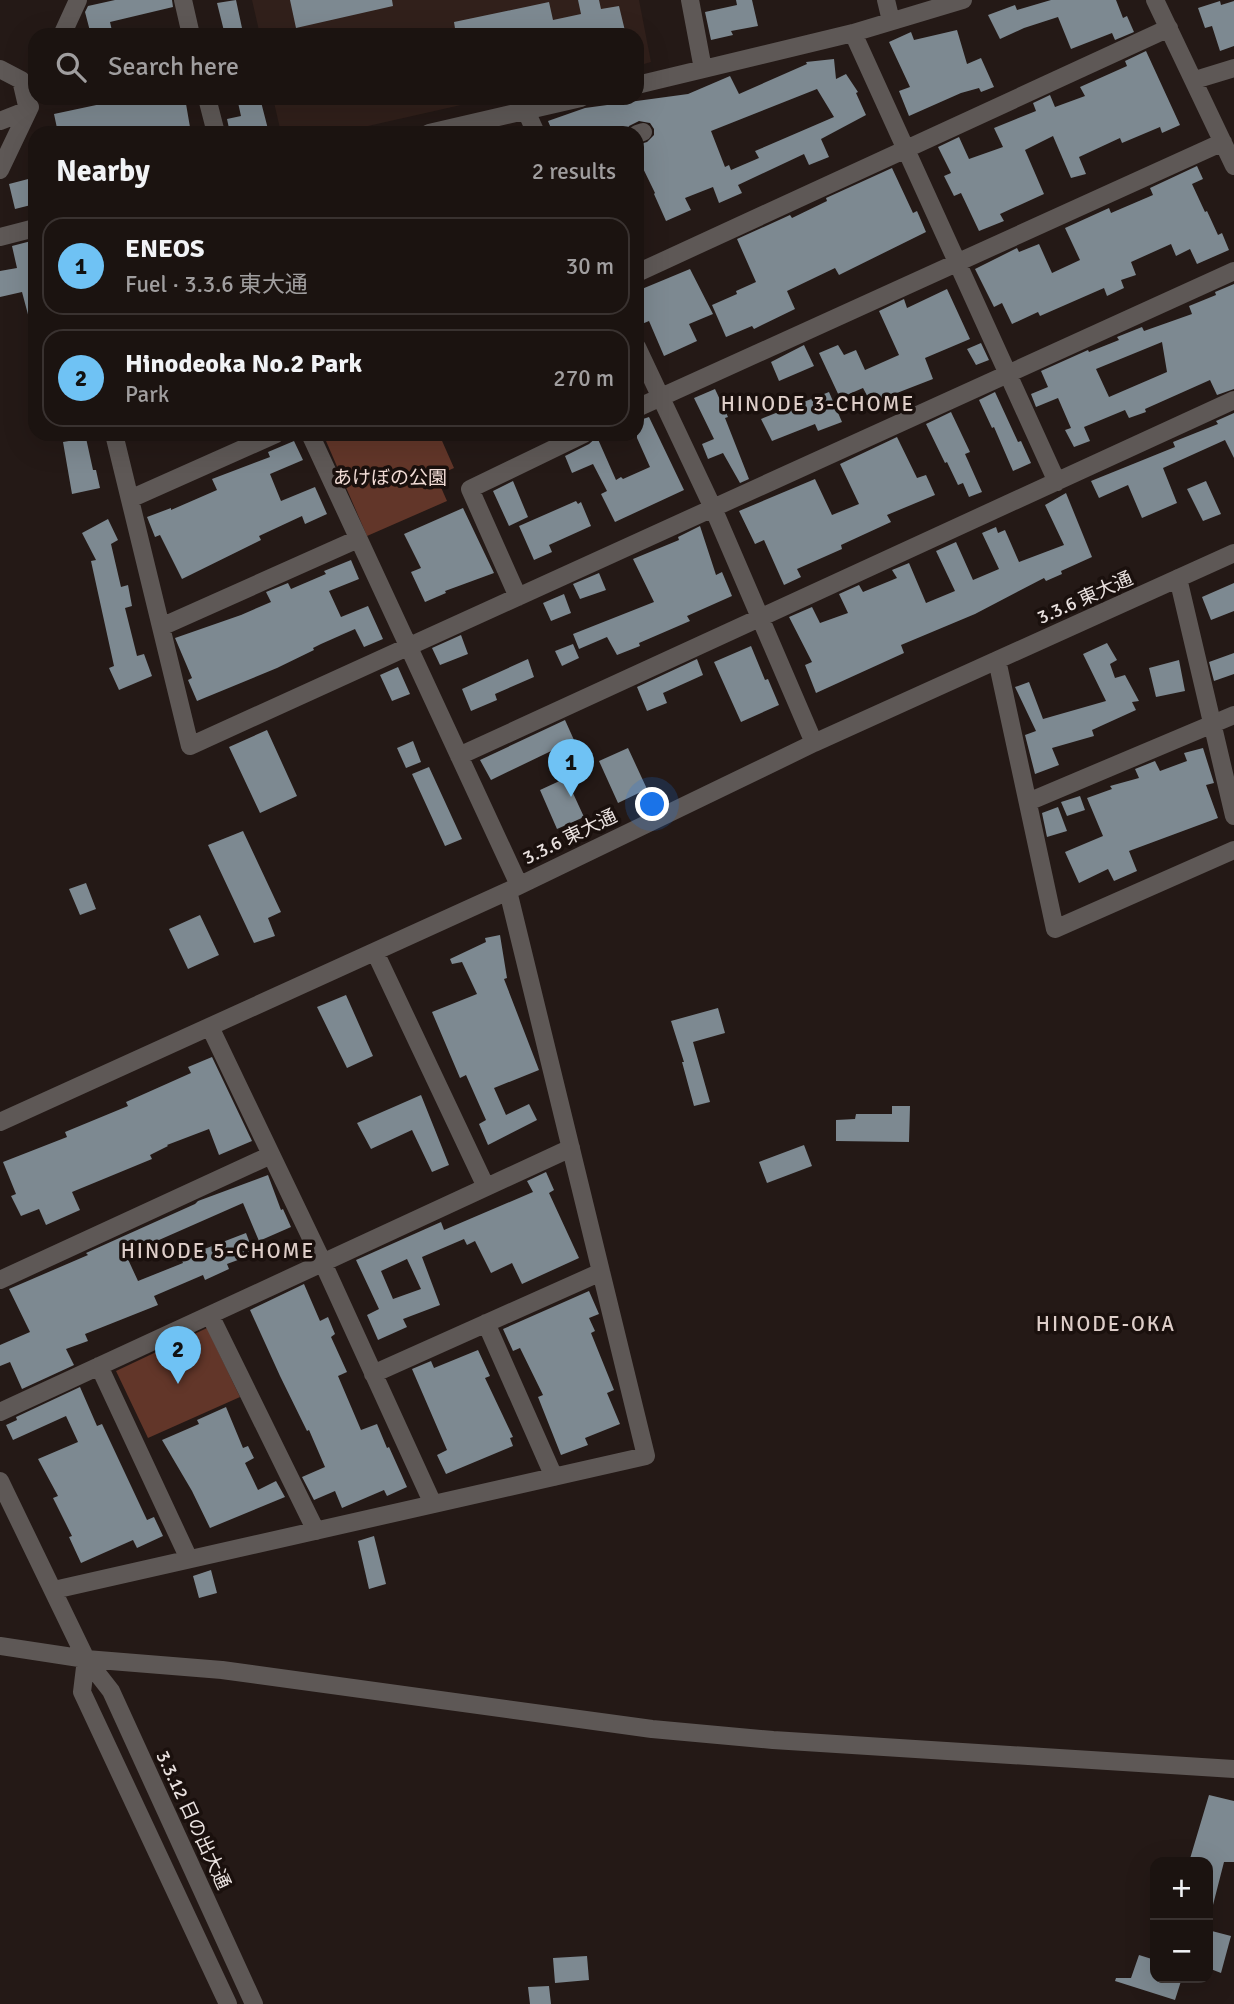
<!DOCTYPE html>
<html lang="en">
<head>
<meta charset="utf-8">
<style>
	body { margin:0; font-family:Signika,"Noto Sans JP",sans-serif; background:#241c19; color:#f1f3f6 }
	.controls { position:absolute; right:21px; bottom:21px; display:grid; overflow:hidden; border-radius:14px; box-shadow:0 7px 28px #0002 }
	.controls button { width:63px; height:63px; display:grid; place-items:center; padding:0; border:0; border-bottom:2px solid #393230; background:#1b1310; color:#f1f3f6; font:35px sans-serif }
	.you { position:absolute; left:653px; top:805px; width:24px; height:24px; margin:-18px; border:5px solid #fff; border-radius:50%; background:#1a73e8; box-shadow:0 0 0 10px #1a73e833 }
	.badge { display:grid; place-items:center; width:46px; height:46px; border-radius:50%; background:#6fc2f4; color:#111; font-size:23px; font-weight:700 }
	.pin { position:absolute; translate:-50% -58px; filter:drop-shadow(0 2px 4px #0008) }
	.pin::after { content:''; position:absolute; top:37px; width:24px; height:21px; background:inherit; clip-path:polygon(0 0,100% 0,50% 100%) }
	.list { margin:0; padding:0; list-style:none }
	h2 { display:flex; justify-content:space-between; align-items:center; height:91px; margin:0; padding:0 28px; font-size:30px }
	h2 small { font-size:23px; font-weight:400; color:#a09e9f }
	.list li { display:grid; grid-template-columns:46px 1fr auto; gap:21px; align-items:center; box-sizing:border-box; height:98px; margin:0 14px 14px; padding:0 14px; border:2px solid #393230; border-radius:21px }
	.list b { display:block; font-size:26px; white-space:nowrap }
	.list p { margin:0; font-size:23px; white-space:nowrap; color:#a09e9f }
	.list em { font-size:23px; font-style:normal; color:#a09e9f }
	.icon { flex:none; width:38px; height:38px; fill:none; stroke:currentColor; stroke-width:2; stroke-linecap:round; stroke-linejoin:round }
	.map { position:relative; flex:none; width:1234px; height:2004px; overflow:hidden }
	.search { position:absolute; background:#1b1310; box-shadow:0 7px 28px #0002; left:28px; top:28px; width:616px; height:77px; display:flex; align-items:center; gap:18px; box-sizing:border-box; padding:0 24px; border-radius:21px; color:#a09e9f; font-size:26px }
	.panel { position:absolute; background:#1b1310; box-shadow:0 7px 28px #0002; left:28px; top:126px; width:616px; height:315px; border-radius:21px }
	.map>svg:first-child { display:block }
	.built { fill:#31201b }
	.green { fill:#623629 }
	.building { fill:#7d8991; fill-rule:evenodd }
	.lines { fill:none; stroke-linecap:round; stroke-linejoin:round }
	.minor { stroke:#5e5856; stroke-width:18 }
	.labels { text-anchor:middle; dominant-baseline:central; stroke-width:7; stroke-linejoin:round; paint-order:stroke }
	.park-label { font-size:19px; fill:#f1dcd6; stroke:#1a100d }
	.street-label { font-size:19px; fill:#eae2e0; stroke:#1a100d }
	.neighbourhood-label { font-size:21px; letter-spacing:2px; fill:#decec9; stroke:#1a100d }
</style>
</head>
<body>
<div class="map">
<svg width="1234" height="2004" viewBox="0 0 1234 2004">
	<rect width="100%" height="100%" fill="#241916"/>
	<path class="built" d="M252 0H639L651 62 637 66V35H260Z
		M273 98H492L337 133H281Z"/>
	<path class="green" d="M323 434H439L454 468 436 476 447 501 367 536Z
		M207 1328 240 1397 148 1438 116 1371Z"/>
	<path class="building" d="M115 0H172L173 7 110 22 113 35H91L85 12 88 6Z
		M236 0 242 28 224 31 217 3Z
		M290 0H392L393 6 296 28Z
		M578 0H599L601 9 619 6 626 35H456L454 22 549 2 553 20 581 14Z
		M736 0H752L758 26 731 31 733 35 711 40 705 12 737 5Z
		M1051 0H1116L1123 18 1127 16 1134 32 1115 40 1112 33 1071 49 1058 17 1024 28 1000 39 988 15 1015 5 1017 10Z
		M1220 1 1221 5 1234 1V46L1220 51 1212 26 1205 28 1198 8Z
		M957 30 967 64 981 58 994 87 981 92 979 88 961 93 909 116 899 91 910 87 889 42 911 32 914 40Z
		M1146 51 1180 125 1162 133 1160 127 1122 143 1120 138 1079 157 1086 174 1071 178 1053 136 1025 150 1044 194 1000 214 1004 221 979 231 961 193 954 196 944 176 951 173 938 147 959 137 969 159 1003 147 994 128 1036 111 1033 103 1050 95 1055 107 1085 96 1080 87 1127 66 1125 61Z
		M834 59 836 79 846 74 858 92 856 93 866 115 821 139 829 157 809 165 804 154 738 185 742 193 719 203 713 187 685 198 691 210 666 221 654 194 655 193 637 156V145L647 142 654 135V129L650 123 639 121 629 126 627 130 607 133H553L548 121 585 108 688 94 730 76 739 94 807 64 806 62ZM817 89 834 117 755 151 759 158 731 170 729 165 725 167 711 131Z
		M100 98H185L191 133H58L54 114 101 104Z
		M237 98H260L269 133H230L227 119 241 116Z
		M1197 166 1203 179 1192 184 1205 212 1207 211 1218 235 1222 233 1229 250 1197 264 1190 249 1176 256 1171 244 1131 262 1136 275 1121 280 1124 288 1107 296 1104 288 1040 316 1038 312 1012 324 1002 303 994 307 975 269 1017 248 1019 252 1039 244 1052 273 1080 260 1065 228 1109 208 1111 213 1153 195 1150 188Z
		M892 168 913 213 917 211 926 232 839 275 835 268 787 291 795 309 754 329 752 326 726 337 712 305 737 294 736 291 756 282 737 239 790 215 792 218 827 201 826 198Z
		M32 178 35 204 15 209 9 184Z
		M35 240V322H30L22 292 0 297V271L17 268 12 246Z
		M690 269 713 314 689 324 697 341 664 356 649 321 637 326V291Z
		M1234 284V389L1217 395 1210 380 1145 409 1146 412 1129 418 1125 410 1084 427 1090 441 1074 447 1065 430 1071 428 1058 398 1036 407 1031 394 1048 387 1041 371 1088 350 1089 352 1119 340 1117 337 1142 327 1144 331 1192 314 1189 306 1216 295 1215 292ZM1162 342 1167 372 1109 397 1096 369Z
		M947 289 970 339 925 358 933 379 871 403 863 388 840 398 819 353 838 345 844 355 856 350 865 370 899 355 879 311 904 299 907 308Z
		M981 343 989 360 976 365 967 349Z
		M804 345 814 366 779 381 771 362Z
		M715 389 728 417 725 418 749 479 740 483 723 453 708 459 702 444 714 439 694 398Z
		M829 392 842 422 818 431 815 424 772 441 761 419Z
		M995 392 1018 442 1021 441 1031 463 1013 471 994 427 992 428 979 400Z
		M951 412 970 452 965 454 982 492 969 497 963 483 958 485 947 462 945 463 926 424Z
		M1234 413V458L1225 440 1163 468 1177 503 1142 518 1128 485 1099 498 1091 481 1175 447 1173 442 1218 424 1216 421Z
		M649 417 684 490 615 522 601 494 607 491 593 464 572 473 565 456 589 444 597 437 616 480 621 477 623 479 650 467 637 438V421Z
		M897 437 917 478 926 475 935 495 887 515 891 522 841 545 842 549 797 569 801 577 784 585 764 540 755 544 739 511 815 479 832 515 859 504 840 464Z
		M86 438 93 470H96L100 488 72 494 63 442Z
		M294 441 303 460 270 474 281 501 315 487 327 514 305 524 302 516 259 536 261 540 182 579 160 535 155 537 147 517 171 508V510L217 490 212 479 270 457 268 452Z
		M513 481 528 517 509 526 493 491Z
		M1206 481 1221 514 1203 521 1187 489Z
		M1066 493 1092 557 1061 571 1062 574 1046 581 1044 578 975 614 901 645 904 653 816 693 805 665 812 662 789 617 812 607 820 623 848 613 839 594 859 585 863 592 897 578 892 570 909 563 926 603 955 591 936 551 956 542 973 580 999 569 982 533 996 527 998 533 1005 530 1019 562 1064 545 1045 505Z
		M576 501 578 504 581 502 591 526 549 545 552 552 534 560 519 526Z
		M463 508 494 573 445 591 446 593 425 602 411 572 421 568 404 534Z
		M108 519 118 540 111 544 121 587 128 585 132 606 125 608 137 656 144 654 152 676 119 690 109 668 114 666 91 561 96 560 82 533Z
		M700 526 716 575 722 572 732 596 687 616 690 621 639 643 640 646 617 655 607 637 579 649 573 634 654 602 633 559 679 540 678 537Z
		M351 560 359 579 329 591 341 617 368 606 383 639 364 647 355 629 321 644 313 648 314 650 277 668 197 701 188 680 192 678 175 638 241 615 271 602 266 592 288 583 291 589 326 574 324 571Z
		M599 573 606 590 580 599 573 584Z
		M1234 583V611L1211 620 1202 597Z
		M564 594 571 613 551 621 543 603Z
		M461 635 468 654 440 665 432 648Z
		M1107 643 1117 660 1110 664 1115 678 1125 675 1139 701 1132 702 1136 710 1092 730 1094 736 1052 748 1059 765 1035 774 1025 735 1036 731 1015 687 1029 682 1043 719 1106 701 1083 654Z
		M573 644 579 658 562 666 555 651Z
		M751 646 765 680 768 679 779 705 741 722 714 662Z
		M1234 653V674L1214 681 1209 662Z
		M528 659 534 677 495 694 497 700 471 711 462 689Z
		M697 659 703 675 663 693 667 703 647 711 637 687Z
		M1179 660 1185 691 1156 697 1149 668Z
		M398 667 410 694 392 701 380 675Z
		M565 720 574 740 491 780 480 760Z
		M267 730 297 796 260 813 229 747Z
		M413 741 421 762 406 768 397 748Z
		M628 748 647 789 618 803 599 761Z
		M1203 748 1214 783 1206 785 1218 818 1129 851 1137 871 1114 881 1108 869 1079 883 1065 852 1103 836 1087 798 1112 789 1110 786 1139 778 1135 769 1155 761 1160 771 1187 761 1184 753Z
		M429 767 462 839 445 846 412 774Z
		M566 778 584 817 557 829 540 790Z
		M1080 796 1085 810 1067 816 1061 802Z
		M1058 807 1067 831 1047 837 1042 813Z
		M243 831 281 912 268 918 275 936 254 943 208 845Z
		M86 883 96 909 80 915 69 889Z
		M200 915 219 955 188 969 169 929Z
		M500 935 507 978 504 979 539 1070 494 1088 506 1115 529 1104 537 1120 488 1145 479 1124 486 1120 466 1075 460 1078 432 1012 477 994 462 962 452 964 450 959 486 942 485 938Z
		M346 995 373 1056 347 1068 317 1007Z
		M718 1008 725 1033 693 1042 710 1102 694 1106 682 1062H684L671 1021Z
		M212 1057 252 1141 219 1155 209 1129 167 1145 168 1146 150 1155 152 1159 72 1192 80 1210 46 1225 39 1209 21 1216 11 1196 16 1194 3 1162 67 1137 65 1132 128 1106 126 1102 191 1073 188 1067Z
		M421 1095 449 1165 432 1172 412 1130 371 1149 357 1123Z
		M892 1106H910L909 1142 836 1141V1120L855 1119 856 1114H892Z
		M804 1145 812 1166 767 1183 759 1162Z
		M546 1172 554 1190 549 1193 579 1258 522 1284 512 1263 491 1273 475 1241 467 1245 464 1239 422 1257 440 1305 403 1319 407 1327 378 1340 367 1315 379 1309 356 1260 441 1222 444 1230 533 1192 527 1181ZM407 1259 421 1289 393 1299 381 1271Z
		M268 1175 281 1210 283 1209 291 1227 259 1241 243 1203 134 1251 126 1255 138 1281 183 1263 181 1258 246 1233 254 1254 227 1264 229 1269 205 1280 203 1275 154 1296 158 1305 85 1334 88 1341 66 1349 74 1365 72 1366 22 1389 10 1362 0 1366V1345L30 1332 9 1289 88 1255 86 1253 195 1204 198 1201Z
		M304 1284 320 1321 328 1317 335 1334 331 1337 347 1372 338 1376 361 1430 377 1424 387 1448 389 1447 407 1487 387 1496 384 1490 342 1508 335 1491 314 1500 302 1477 325 1467 309 1430 307 1431 280 1376 250 1310Z
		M589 1291 599 1314 589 1318 595 1331 591 1333 614 1390 607 1393 620 1424 585 1438 588 1445 561 1455 538 1397 543 1395 520 1348 513 1351 503 1329Z
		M478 1350 490 1376 485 1378 513 1437 510 1438 513 1446 446 1474 437 1455 447 1450 412 1369 431 1361 434 1368Z
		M80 1387 97 1426 102 1424 147 1520 154 1517 163 1536 137 1548 133 1540 81 1563 69 1537 72 1536 53 1498 58 1496 38 1459 78 1442 66 1416 13 1440 6 1425 17 1420 16 1417Z
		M226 1407 243 1448 248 1446 254 1458 245 1463 258 1490 276 1481 285 1497 210 1528 192 1491 162 1440 199 1424 197 1420Z
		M374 1536 386 1584 369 1589 358 1541Z
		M211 1570 217 1593 199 1598 193 1576Z
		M1209 1795 1234 1801V1862H1224L1213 1905 1208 1904V1862H1189Z
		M1208 1930 1231 1936 1221 1973 1208 1968Z
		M1139 1955 1155 1960V1978H1182L1175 2000 1115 1981 1116 1978H1131Z
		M587 1956 589 1980 555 1983 553 1958Z
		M549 1986 551 2004H530L528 1987Z"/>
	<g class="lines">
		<path class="minor" d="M183 0 191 35
			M690 0 703 69
			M886 0 891 21
			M1155 0 1234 166
			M853 33 1057 482
			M62 35 78 0
			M0 69 21 80 28 110 0 121
			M1195 80 1234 68
			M637 85 853 33 963 0
			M207 98 216 133
			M526 111 536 133
			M429 133 581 98
			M637 134 643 132
			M0 170 30 107
			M0 237 35 228
			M637 273 1169 28
			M637 347 713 508 814 743
			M637 408 1223 142
			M114 434 190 746 1234 271
			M310 434 519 885
			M130 499 276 434
			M1178 578 1234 816
			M518 597 470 489 584 434
			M161 627 358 539
			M997 660 1055 929 1234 850
			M459 756 1234 400
			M1028 802 1234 715
			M375 952 486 1187
			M210 1027 323 1263 433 1504
			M0 1122 508 891 814 743 1234 553
			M0 1280 271 1155
			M210 1315 316 1531
			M486 1323 554 1477
			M99 1366 189 1559
			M373 1374 601 1272
			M0 1412 571 1148
			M0 1481 86 1659 111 1691 254 2004
			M54 1590 646 1456 508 891
			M0 1646 86 1659 222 1670 652 1729 773 1740 1234 1769
			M86 1659 82 1692 228 2004"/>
	</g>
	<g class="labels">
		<g class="park-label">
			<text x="390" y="478">あけぼの公園</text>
		</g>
		<g class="street-label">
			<text transform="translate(1085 598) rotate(-24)">3.3.6 東大通</text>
			<text transform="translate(570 837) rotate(-26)">3.3.6 東大通</text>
			<text transform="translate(193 1820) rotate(65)">3.3.12 日の出大通</text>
		</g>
		<g class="neighbourhood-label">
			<text x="818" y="404">HINODE 3-CHOME</text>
			<text x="218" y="1251">HINODE 5-CHOME</text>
			<text x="1106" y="1324">HINODE-OKA</text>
		</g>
	</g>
</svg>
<div class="controls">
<button>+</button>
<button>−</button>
</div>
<div class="you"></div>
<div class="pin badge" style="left:571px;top:797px">1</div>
<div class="pin badge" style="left:178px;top:1384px">2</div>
<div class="search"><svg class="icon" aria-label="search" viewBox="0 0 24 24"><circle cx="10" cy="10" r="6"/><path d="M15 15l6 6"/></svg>Search here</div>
<section class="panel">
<h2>Nearby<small>2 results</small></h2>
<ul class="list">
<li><span class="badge">1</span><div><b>ENEOS</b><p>Fuel · 3.3.6 東大通</p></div><em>30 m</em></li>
<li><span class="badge">2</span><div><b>Hinodeoka No.2 Park</b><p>Park</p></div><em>270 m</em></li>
</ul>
</section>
</div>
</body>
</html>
